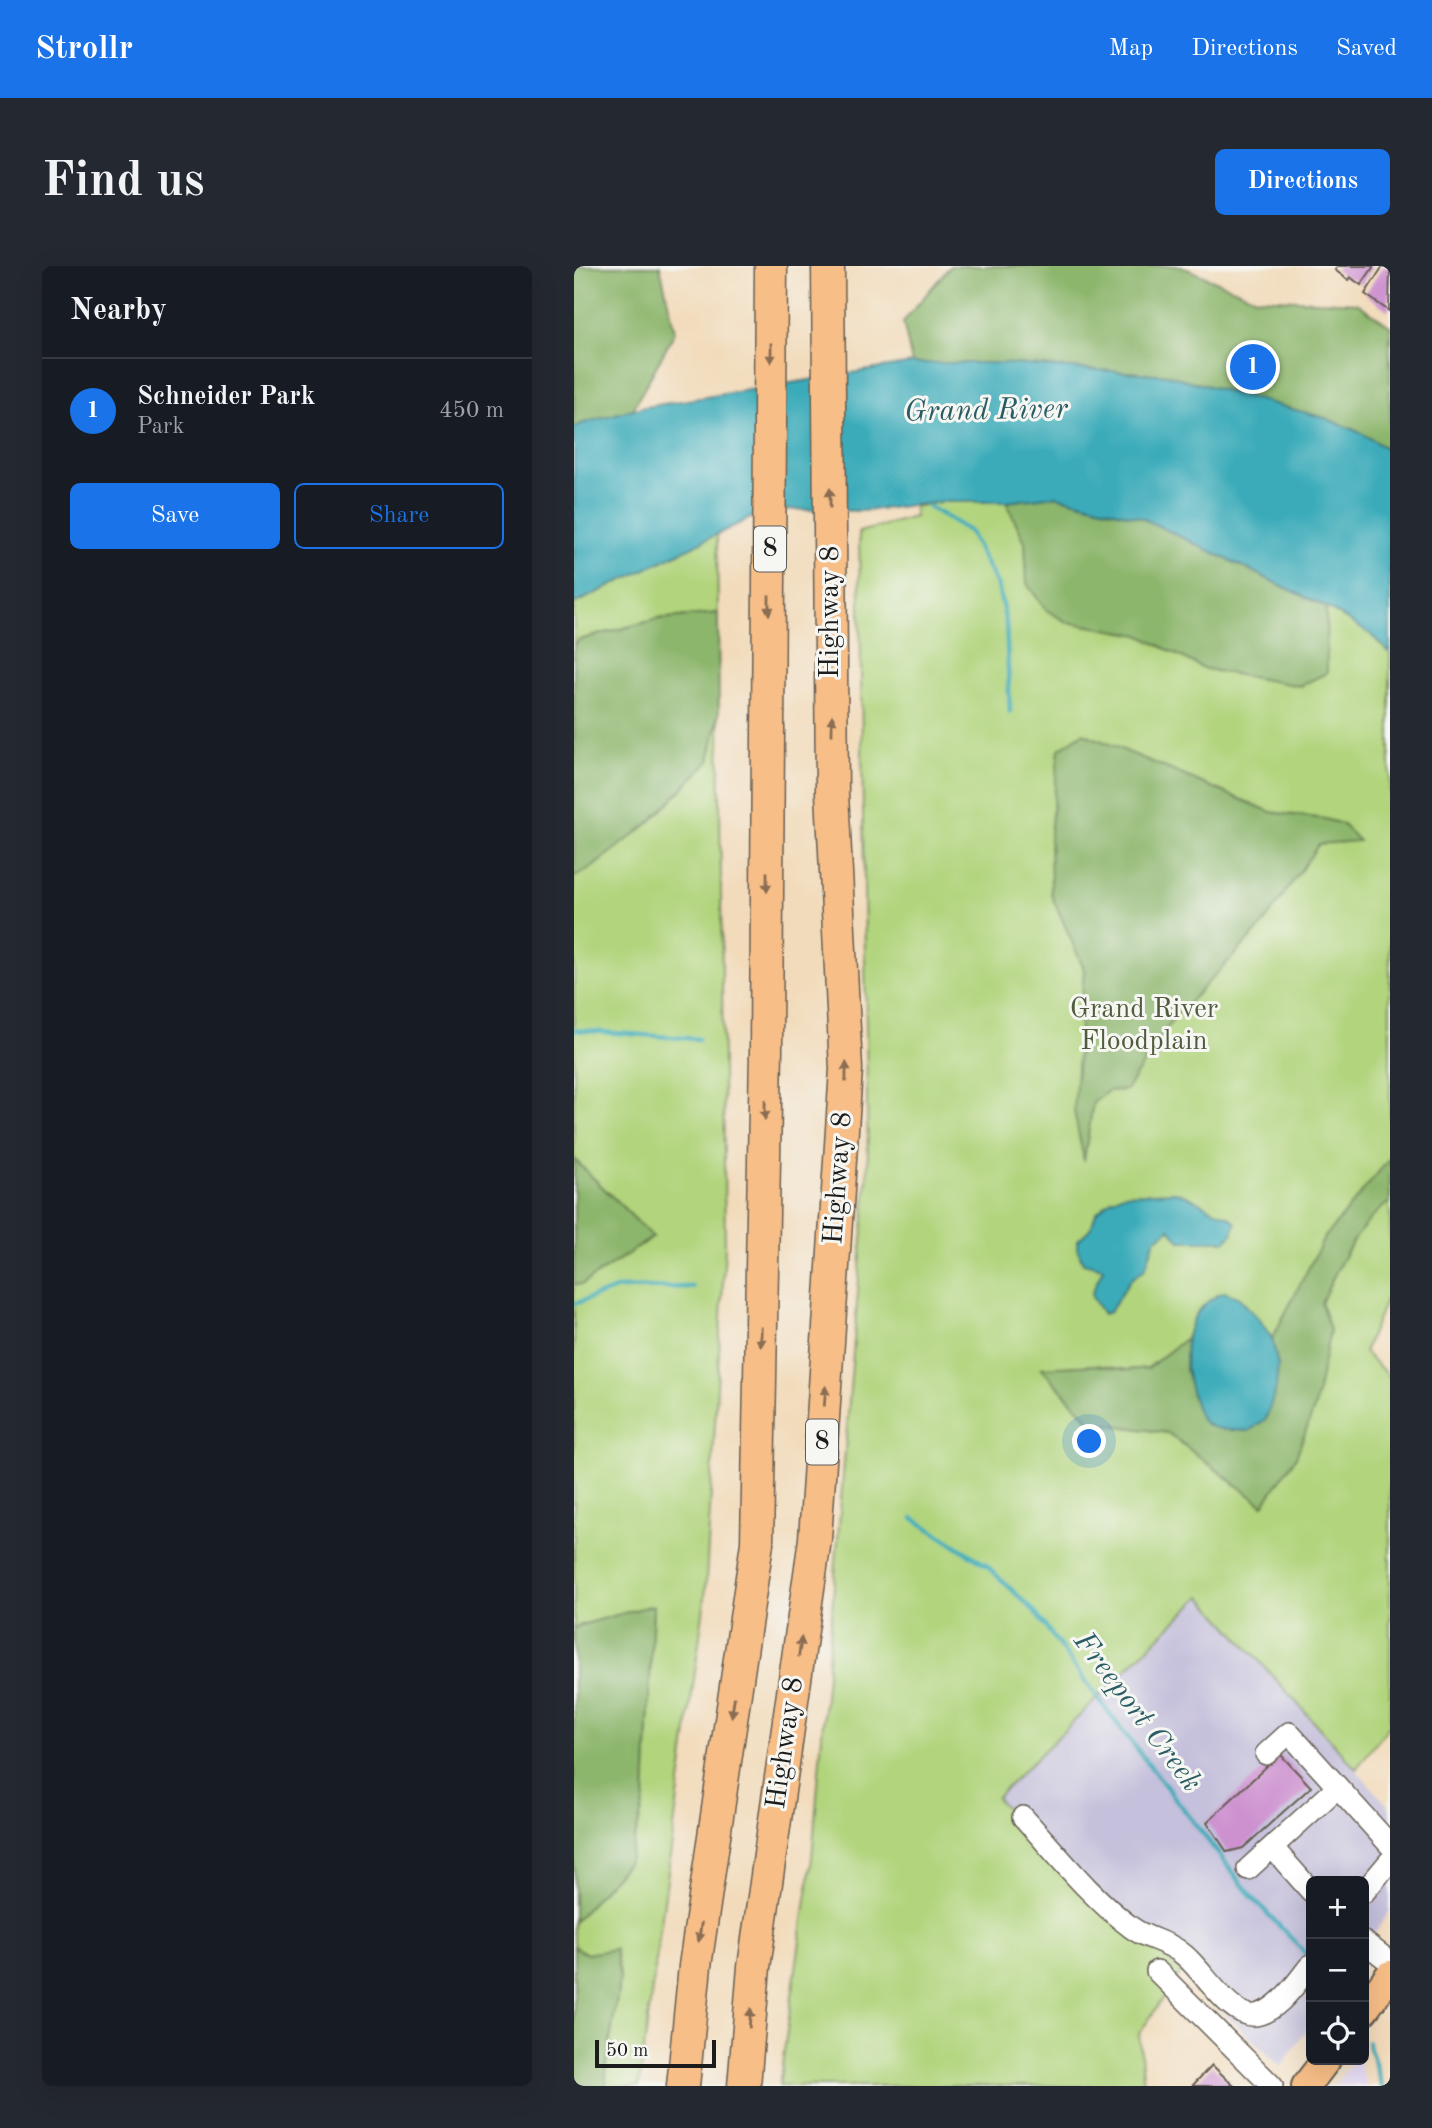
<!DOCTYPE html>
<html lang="en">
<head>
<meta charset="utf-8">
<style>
	body { margin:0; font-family:"Old Standard TT",serif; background:#242831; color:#f1f3f6 }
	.controls { position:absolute; right:21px; bottom:21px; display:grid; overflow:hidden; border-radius:10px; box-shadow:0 7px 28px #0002 }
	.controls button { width:63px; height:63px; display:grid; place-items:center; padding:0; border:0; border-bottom:2px solid #363941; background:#171b24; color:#f1f3f6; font:35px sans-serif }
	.scale { position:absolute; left:21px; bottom:18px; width:121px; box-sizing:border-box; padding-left:7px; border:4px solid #1c1c1c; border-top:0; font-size:19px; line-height:24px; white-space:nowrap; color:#1c1c1c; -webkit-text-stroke:5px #f6f6f2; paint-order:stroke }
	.you { position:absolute; left:516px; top:1176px; width:24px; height:24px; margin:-18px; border:5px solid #fff; border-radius:50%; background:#1a73e8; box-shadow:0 0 0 10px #1a73e833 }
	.badge { display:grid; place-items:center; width:46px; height:46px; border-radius:50%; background:#1a73e8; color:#fff; font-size:23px; font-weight:700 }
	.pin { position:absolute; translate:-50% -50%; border:4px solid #fff; box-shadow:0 2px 7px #0006 }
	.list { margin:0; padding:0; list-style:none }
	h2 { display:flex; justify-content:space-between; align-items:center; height:91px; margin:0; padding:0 28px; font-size:30px }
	h2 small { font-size:23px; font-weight:400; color:#9ea1a6 }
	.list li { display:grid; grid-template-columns:46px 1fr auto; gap:21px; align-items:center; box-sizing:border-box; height:105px; padding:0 28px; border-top:2px solid #363941 }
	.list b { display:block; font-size:26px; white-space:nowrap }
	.list p { margin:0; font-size:23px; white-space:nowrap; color:#9ea1a6 }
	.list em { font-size:23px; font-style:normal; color:#9ea1a6 }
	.actions { display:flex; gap:14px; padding:21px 28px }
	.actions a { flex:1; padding:16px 0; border:2px solid #1a73e8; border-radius:10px; text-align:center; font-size:24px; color:#1a73e8 }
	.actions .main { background:#1a73e8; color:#fff }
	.icon { flex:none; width:38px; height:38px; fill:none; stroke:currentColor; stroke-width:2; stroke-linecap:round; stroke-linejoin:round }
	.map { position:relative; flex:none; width:816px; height:1820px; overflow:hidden; border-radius:10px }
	header { display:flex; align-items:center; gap:42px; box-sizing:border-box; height:98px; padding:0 35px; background:#1a73e8; color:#fff }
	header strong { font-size:33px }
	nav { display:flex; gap:38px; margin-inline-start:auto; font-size:24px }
	.intro { display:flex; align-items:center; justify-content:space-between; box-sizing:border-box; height:168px; padding:0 42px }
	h1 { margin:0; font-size:49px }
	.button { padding:18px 32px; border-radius:10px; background:#1a73e8; color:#fff; font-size:24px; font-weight:700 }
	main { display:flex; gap:42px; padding:0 42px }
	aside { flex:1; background:#171b24; border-radius:10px; box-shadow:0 7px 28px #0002 }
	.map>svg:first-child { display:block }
	.built { fill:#e1d4f4 }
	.industrial { fill:#c5c0db }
	.green { fill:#b1d47c; stroke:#66784c; stroke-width:2; fill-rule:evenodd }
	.forest { fill:#8cb66c; stroke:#546944; stroke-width:2 }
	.water { fill:#3babb9; stroke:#2c646a; stroke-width:2 }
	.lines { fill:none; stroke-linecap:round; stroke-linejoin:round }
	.stream { stroke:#3babb9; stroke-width:4.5 }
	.building { fill:#cd91d0 }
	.minor-casing { stroke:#675f54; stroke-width:24 }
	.major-casing { stroke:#675f54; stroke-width:32 }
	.highway-casing { stroke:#675f54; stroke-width:35 }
	.minor { stroke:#fff; stroke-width:21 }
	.major { stroke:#f7be87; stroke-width:28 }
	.highway { stroke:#f7be87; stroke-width:32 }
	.oneway { fill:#8a6d52 }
	.labels { text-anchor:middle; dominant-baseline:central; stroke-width:6; stroke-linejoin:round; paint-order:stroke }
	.shield { fill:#f6f6f2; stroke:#5d5d5c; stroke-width:2 }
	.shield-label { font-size:26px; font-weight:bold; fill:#1c1c1c }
	.street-label { font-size:28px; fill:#1c1c1c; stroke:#f6f6f2 }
	.park-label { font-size:28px; fill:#505c3e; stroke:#f6f6f2 }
	.water-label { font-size:30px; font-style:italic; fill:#2a5c63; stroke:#f6f6f2 }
</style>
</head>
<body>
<header>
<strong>Strollr</strong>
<nav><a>Map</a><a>Directions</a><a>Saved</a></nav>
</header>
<div class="intro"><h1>Find us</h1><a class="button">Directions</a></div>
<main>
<aside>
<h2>Nearby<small></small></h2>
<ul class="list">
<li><span class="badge">1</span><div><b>Schneider Park</b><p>Park</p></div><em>450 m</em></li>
</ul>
<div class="actions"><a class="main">Save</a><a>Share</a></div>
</aside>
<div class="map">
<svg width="816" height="1820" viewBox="0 0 816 1820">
	<rect width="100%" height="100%" fill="#f6f6f2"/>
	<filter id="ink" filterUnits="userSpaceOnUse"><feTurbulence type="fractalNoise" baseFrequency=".0143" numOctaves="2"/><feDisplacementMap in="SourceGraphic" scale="14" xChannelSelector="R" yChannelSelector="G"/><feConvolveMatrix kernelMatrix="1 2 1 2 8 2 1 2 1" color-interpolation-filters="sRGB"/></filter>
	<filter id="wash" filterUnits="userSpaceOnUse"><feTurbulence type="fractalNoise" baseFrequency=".00686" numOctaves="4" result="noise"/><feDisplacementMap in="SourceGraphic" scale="28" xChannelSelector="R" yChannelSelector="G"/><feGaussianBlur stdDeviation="1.57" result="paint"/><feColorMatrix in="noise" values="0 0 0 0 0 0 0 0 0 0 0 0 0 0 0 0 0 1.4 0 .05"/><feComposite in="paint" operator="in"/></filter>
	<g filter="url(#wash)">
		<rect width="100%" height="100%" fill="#f2dbbb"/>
		<path class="built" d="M780 1794H784L793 1820H760Z"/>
		<path class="industrial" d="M627 1330 816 1542V1645L790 1683V1615H737V1758L707 1801 422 1532Z"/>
		<path class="green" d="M368 236H432L752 341 796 368 816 387V1023L790 1086 816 1111V1459L782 1503 627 1330 422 1532 607 1706 565 1768 570 1820H205L238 1592 294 902 285 266 341 251 340 241ZM563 1009 556 1014 529 1047 517 1029ZM721 1030 747 1037 756 1064 689 1239 594 1167 517 1156 468 1103 522 1099 553 1104 574 1102 612 1072 624 1045 664 1031 686 1054 698 1073Z
			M143 268 144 347 84 353 5 374 0 379V338Z
			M145 448 151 981 131 1332 65 1820H32V1800L46 1712 41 1684 13 1688 0 1681V1656L55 1595 71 1532 79 1339 7 1359 0 1363V1018L7 1019 79 971 0 893V611L16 603 76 556 135 495Z"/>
		<path class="forest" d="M0 0H86L101 66 59 143 7 158 0 163Z
			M376 0H606L682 32 783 37 816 60V185L787 167 751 152 594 109 425 97H338L329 56Z
			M482 230 568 252 752 341 753 407 726 420 631 403 565 369 493 356 472 344 453 318 451 276 432 236Z
			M144 347 145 448 135 495 76 556 16 603 0 611V379L5 374 84 353Z
			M509 467 697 546 751 553 768 558 785 575 745 578 687 661 600 752 552 824 534 825 519 837 510 895 500 845 510 703 477 628 476 567 485 483Z
			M816 892V936C784 957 763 1002 747 1037L756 1064 741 1140 722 1191 689 1239 594 1167 517 1156 467 1102 522 1099 553 1104 574 1102 612 1072 611 1105 704 1100 698 1073 750 972Z
			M0 893 79 971 7 1019 0 1018Z
			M79 1339 71 1532 55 1595 0 1656V1363L7 1359Z
			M0 1681 13 1688 41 1683 46 1712 32 1800V1820H0Z"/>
		<path class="water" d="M338 97H425L594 109 751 152 787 167 816 185V387L796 368 752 341 568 252 482 230 432 236H368L288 245 195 243 0 338V163L7 158 59 143Z
			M602 926C620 931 622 935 638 943 647 948 655 948 662 957L658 968 652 975H606L596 963 581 974 571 1003 556 1014 536 1046 529 1048 517 1029 529 1002 509 997 503 982V975L517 962 522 947 537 934 549 928Z
			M650 1026 664 1031 686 1054 698 1073 704 1100 702 1122 692 1153 675 1165C660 1164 639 1166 628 1154 623 1148 621 1136 618 1129 606 1089 607 1045 650 1026Z"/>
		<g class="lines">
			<path class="stream" d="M354 240 395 265 424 320 432 357 436 446
				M0 764 124 773
				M0 1038 45 1022 119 1021
				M339 1252 412 1299 460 1345 538 1451 678 1631 732 1688
				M794 1776 808 1820"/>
		</g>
		<g id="blocks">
			<path class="building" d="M764 0H800L787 19 776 11 774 14 761 4Z
				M809 0 816 1 815 45 791 28Z
				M706 1488 737 1521 669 1582 653 1586 633 1556Z
				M638 1799 660 1820H618Z"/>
		</g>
	</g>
	<g filter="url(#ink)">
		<use href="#blocks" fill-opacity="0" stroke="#675f54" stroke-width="2"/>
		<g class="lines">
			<defs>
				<path id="minor" d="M692 1488 715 1467 816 1579
					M449 1551C483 1588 517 1632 558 1662 574 1674 595 1675 610 1689 628 1703 657 1753 682 1749 706 1744 723 1715 737 1699
					M698 1581 737 1625
					M674 1603 764 1521
					M790 1626 816 1595
					M790 1676 816 1696
					M583 1705 698 1820"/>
				<path id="major" d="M790 1744 816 1709
					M732 1820 752 1794"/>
				<path id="highway" d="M109 1820 121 1700 183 1277 192 784 197 0
					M170 1820 180 1701 241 1273 272 803 258 527 254 0"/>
			</defs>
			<use href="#minor" class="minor-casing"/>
			<use href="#major" class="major-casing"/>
			<use href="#highway" class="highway-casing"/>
			<use href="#minor" class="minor"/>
			<use href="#major" class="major"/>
			<use href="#highway" class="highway"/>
		</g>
		<defs><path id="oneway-solid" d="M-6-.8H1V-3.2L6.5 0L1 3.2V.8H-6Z" transform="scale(1.75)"/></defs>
		<g class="oneway">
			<use href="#oneway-solid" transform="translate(197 87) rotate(90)"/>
			<use href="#oneway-solid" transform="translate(256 232) rotate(-90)"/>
			<use href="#oneway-solid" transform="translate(195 339) rotate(90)"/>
			<use href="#oneway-solid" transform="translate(258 459) rotate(-90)"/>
			<use href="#oneway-solid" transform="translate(193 616) rotate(90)"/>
			<use href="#oneway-solid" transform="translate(272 806) rotate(-89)"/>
			<use href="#oneway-solid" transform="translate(191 844) rotate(91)"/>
			<use href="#oneway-solid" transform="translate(187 1071) rotate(91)"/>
			<use href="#oneway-solid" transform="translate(251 1130) rotate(-86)"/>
			<use href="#oneway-solid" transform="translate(226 1381) rotate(-82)"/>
			<use href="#oneway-solid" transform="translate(159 1441) rotate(98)"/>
			<use href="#oneway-solid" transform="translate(126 1666) rotate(98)"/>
			<use href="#oneway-solid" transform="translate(176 1752) rotate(-85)"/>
		</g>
	</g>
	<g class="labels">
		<g class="shield">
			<rect x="180" y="260.5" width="32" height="45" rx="5"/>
			<rect x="232" y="1153.5" width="32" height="45" rx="5"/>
		</g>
		<g class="shield-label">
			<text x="196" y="283">8</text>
			<text x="248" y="1176">8</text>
		</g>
		<g class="street-label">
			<text transform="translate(257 346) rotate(-90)">Highway 8</text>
			<text transform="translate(265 912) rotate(-86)">Highway 8</text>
			<text transform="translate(212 1477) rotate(-82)">Highway 8</text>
		</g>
		<g class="park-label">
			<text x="570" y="744">Grand River<tspan x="570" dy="32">Floodplain</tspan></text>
		</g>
		<g class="water-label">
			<text transform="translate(412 145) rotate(-1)">Grand River</text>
			<text transform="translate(563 1446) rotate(53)">Freeport Creek</text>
		</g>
	</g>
</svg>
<div class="controls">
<button>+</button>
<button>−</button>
<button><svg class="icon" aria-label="locate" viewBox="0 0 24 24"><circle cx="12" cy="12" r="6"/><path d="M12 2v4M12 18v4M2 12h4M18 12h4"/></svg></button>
</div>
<div class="scale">50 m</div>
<div class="you"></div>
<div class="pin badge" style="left:679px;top:101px">1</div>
</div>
</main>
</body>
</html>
